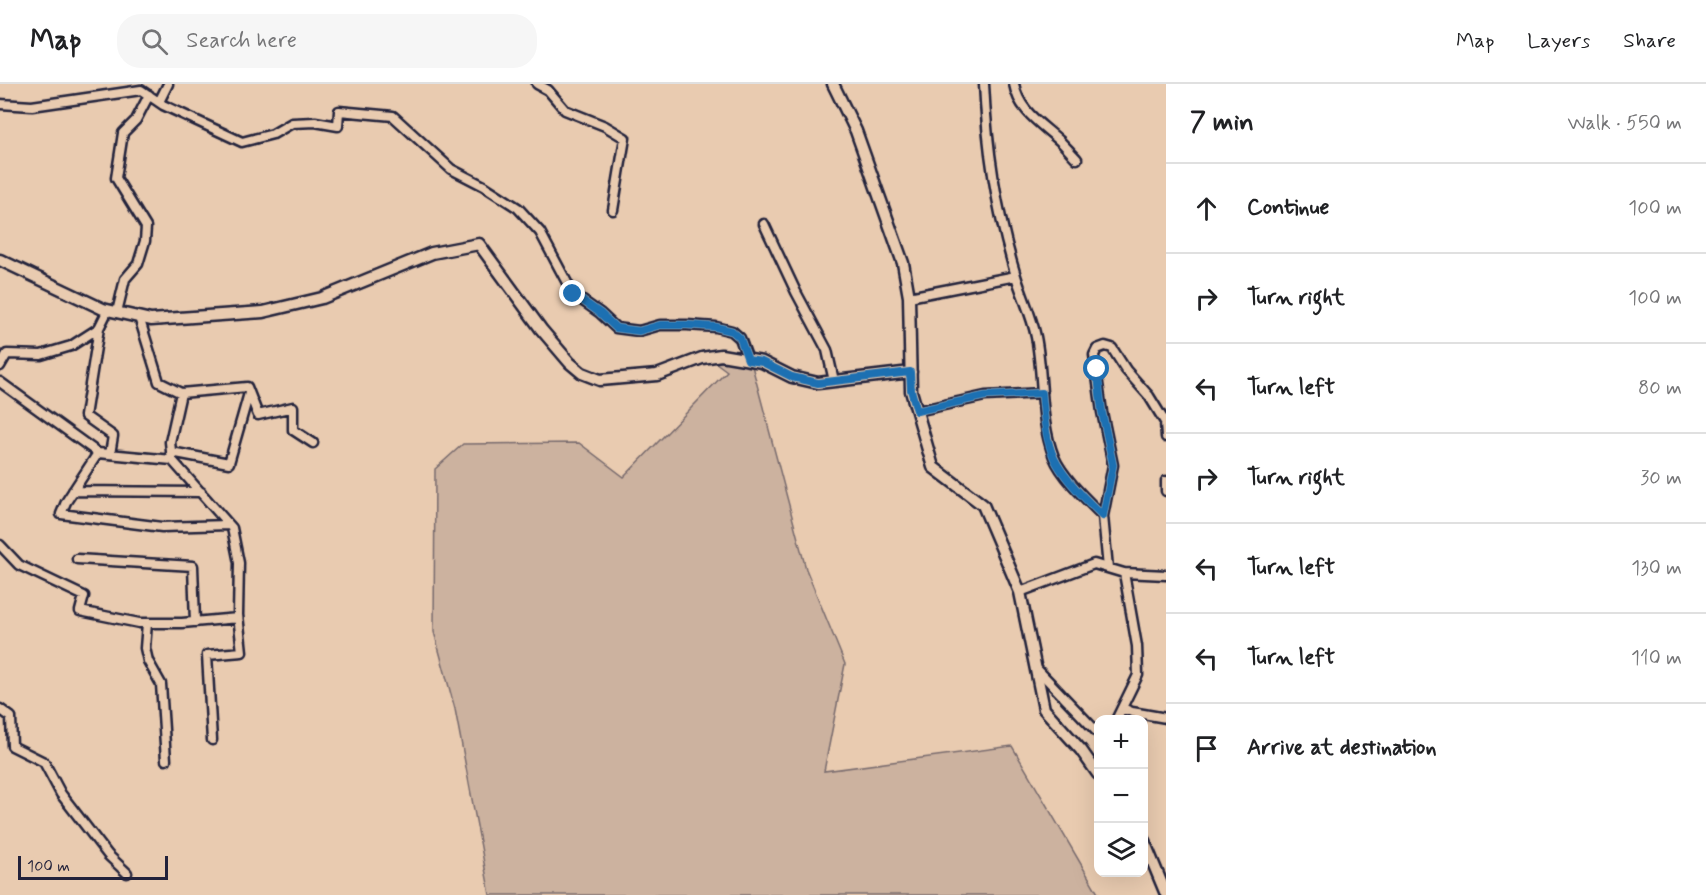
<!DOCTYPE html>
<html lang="en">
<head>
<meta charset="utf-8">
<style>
	body { margin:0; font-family:Mynerve,sans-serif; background:#f6f6f6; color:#202124 }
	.controls { position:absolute; right:18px; bottom:18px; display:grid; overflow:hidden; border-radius:12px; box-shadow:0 6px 24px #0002 }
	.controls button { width:54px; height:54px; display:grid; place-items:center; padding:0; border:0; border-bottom:2px solid #e0e0e0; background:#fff; color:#202124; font:30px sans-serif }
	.scale { position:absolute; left:18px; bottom:15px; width:150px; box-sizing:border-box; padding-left:6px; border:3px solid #22223b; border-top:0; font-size:16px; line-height:21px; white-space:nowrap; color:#22223b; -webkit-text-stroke:4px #e9cbb0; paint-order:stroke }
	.stop { position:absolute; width:18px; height:18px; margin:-14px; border:4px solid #1f6fb2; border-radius:50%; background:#fff }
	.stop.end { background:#1f6fb2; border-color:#fff; box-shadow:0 2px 6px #0008 }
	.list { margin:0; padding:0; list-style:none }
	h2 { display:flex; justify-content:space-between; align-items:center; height:78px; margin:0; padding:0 24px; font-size:26px }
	h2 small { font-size:20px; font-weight:400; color:#757577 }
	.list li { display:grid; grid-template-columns:39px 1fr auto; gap:18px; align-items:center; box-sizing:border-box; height:90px; padding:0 24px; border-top:2px solid #e0e0e0 }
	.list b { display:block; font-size:22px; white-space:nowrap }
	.list em { font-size:20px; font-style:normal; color:#757577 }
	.icon { flex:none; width:33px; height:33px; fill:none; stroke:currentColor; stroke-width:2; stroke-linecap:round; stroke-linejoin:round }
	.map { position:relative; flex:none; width:1166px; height:811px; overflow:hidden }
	header { display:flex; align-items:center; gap:36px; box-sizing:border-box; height:84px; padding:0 30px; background:#fff; border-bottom:2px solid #e0e0e0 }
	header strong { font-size:28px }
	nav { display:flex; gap:33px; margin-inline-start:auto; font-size:21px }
	.search { width:420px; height:54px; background:#f6f6f6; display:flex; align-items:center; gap:15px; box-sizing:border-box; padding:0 21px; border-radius:24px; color:#757577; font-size:22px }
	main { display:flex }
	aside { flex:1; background:#fff }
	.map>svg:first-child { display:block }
	.green { fill:#ccb29f; stroke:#776a6d; stroke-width:1.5 }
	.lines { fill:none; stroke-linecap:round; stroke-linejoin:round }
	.minor-casing { stroke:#22223b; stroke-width:13 }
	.tertiary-casing { stroke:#22223b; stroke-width:15 }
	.minor { stroke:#e9cbb0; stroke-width:8 }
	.tertiary { stroke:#e9cbb0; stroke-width:10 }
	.route { stroke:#1f6fb2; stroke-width:8 }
</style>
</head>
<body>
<header>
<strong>Map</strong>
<div class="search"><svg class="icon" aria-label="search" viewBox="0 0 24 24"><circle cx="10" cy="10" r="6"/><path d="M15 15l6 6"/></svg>Search here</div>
<nav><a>Map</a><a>Layers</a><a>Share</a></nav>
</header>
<main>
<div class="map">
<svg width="1166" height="811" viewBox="0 0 1166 811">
	<rect width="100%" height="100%" fill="#e9cbb0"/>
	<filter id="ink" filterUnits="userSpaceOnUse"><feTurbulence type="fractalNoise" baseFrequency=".0167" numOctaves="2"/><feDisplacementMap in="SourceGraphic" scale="12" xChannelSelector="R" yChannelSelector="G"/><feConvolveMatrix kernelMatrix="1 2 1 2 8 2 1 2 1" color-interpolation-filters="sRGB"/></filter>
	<g filter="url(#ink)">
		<path class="green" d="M715 278H751L806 485 845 580 824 687 1012 662 1099 811H490L455 625 434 548 435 385 463 360 579 359 624 393 727 287Z"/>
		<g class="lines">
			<defs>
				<path id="minor" d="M537 0 548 6 565 26 605 42 625 54 613 126
					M984 0C987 65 997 130 1016 192 1022 212 1032 232 1036 253 1044 293 1039 335 1054 373 1062 393 1088 417 1103 432L1108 484
					M1014 0C1019 28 1042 40 1061 58 1066 63 1071 69 1077 75
					M159 18 168 0
					M0 20 32 22 141 6 163 21 242 58 273 50 292 39 315 38 338 42 339 27 393 32 451 85 484 102 518 124 540 148 573 210 600 229 616 244 639 247 660 241H687L716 243 732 247 740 254 748 276
					M764 140 796 208 827 266 834 297
					M909 213 1016 192
					M117 228 125 195 138 180 145 157 146 143 116 94 123 49 136 36 149 11
					M139 233 159 298 181 309 170 358 172 376
					M99 244 85 332 113 352 110 370
					M0 282 7 270 41 271 71 262 99 244 108 226
					M0 298 98 369 172 376 232 444 239 479 238 531 242 568 207 571 212 656
					M181 309 247 303 258 331 293 323V346L313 359
					M917 327 985 312 1042 309
					M171 368 229 379 249 309
					M98 369 66 418 61 430 162 443 228 441
					M1166 397V407
					M73 407 201 408
					M1103 432 1113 381 1102 328 1094 271 1097 265 1105 262 1112 264 1126 286 1149 312 1165 338 1166 353
					M0 461 19 481 84 512 80 527 139 539H182L238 534
					M77 475 193 482 195 538
					M1020 508 1094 480 1124 489 1166 491
					M147 539 145 564 148 577 161 600 166 676
					M1036 584 1098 649
					M1122 624 1132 628 1166 634
					M0 625 11 633 12 662 44 678 61 710 108 771 127 789
					M1116 636 1138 591 1137 562 1124 489"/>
				<path id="tertiary" d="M833 0 856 47 903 179 909 213 911 307 933 383 983 421 1020 508 1044 625 1081 666 1098 690
					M0 176 103 225 151 236 263 228 322 214 432 169 479 160 541 245 570 279 582 289 600 296 657 291 702 274 721 271 762 278 792 293 818 299 911 288
					M1144 757 1166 810"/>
			</defs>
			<use href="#minor" class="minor-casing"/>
			<use href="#tertiary" class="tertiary-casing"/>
			<use href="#minor" class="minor"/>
			<use href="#tertiary" class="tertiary"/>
		</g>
	</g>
	<g class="lines" filter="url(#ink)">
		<path class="route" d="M573 210 600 229 616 244 639 247 660 241H687L716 243 732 247 740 254 748 276 762 278 792 293 818 299 910 288 911 306 917 327 985 312 1042 309C1044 331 1045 354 1054 374 1064 395 1087 417 1103 432L1113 381 1102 328 1097 285"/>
	</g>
</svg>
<div class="controls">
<button>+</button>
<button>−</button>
<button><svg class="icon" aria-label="layers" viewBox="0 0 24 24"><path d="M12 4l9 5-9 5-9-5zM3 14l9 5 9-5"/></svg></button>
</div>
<div class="scale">100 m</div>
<div class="stop" style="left:1097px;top:285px"></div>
<div class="stop end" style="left:573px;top:210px"></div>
</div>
<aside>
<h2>7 min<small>Walk · 550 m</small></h2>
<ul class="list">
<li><svg class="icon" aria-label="ahead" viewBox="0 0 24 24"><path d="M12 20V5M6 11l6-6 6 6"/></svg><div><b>Continue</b></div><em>100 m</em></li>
<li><svg class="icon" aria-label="right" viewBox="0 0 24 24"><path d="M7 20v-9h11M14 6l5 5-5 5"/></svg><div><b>Turn right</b></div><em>100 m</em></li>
<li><svg class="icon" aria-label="left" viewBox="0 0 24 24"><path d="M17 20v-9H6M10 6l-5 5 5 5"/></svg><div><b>Turn left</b></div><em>80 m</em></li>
<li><svg class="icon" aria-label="right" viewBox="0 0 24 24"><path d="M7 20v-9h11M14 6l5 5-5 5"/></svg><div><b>Turn right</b></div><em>30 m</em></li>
<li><svg class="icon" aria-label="left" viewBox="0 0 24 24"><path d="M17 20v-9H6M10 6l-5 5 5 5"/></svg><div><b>Turn left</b></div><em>130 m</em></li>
<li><svg class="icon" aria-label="left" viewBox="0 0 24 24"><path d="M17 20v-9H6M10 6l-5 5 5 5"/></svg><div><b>Turn left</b></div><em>110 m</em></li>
<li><svg class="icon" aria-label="arrive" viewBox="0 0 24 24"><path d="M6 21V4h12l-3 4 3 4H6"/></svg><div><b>Arrive at destination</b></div></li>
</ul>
</aside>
</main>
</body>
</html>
